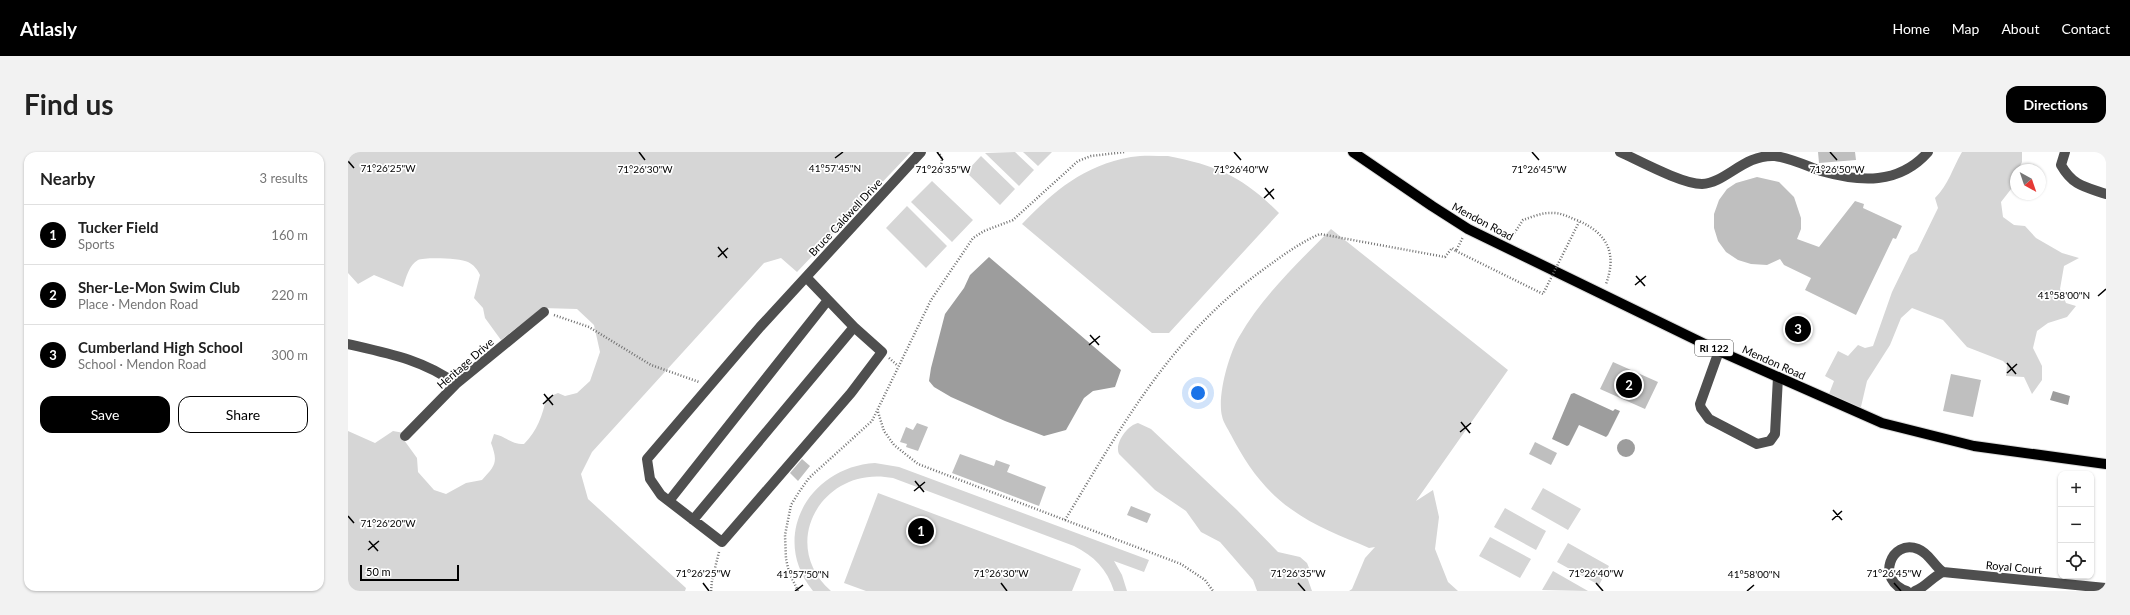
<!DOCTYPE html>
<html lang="en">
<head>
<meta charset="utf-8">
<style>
	body { margin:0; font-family:Lato,sans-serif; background:#f2f2f2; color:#222 }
	.controls { position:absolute; right:12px; bottom:12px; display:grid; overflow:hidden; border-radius:8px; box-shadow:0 1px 3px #0004 }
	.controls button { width:36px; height:36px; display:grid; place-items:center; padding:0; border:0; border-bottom:1px solid #e0e0e0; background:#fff; color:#222; font:20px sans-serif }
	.compass { position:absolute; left:1662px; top:12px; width:36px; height:36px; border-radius:50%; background:#fff; box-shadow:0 1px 3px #0004; rotate:140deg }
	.scale { position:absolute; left:12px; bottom:10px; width:99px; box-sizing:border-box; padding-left:4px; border:2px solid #000; border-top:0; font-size:11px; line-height:14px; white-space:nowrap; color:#000; -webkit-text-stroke:3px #fff; paint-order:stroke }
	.you { position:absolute; left:850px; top:241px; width:14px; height:14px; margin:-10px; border:3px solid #fff; border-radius:50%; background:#1a73e8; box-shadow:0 0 0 6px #1a73e833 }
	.badge { display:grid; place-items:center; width:26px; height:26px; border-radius:50%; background:#000; color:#fff; font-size:13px; font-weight:700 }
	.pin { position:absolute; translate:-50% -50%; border:2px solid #fff; box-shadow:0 1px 4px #0006 }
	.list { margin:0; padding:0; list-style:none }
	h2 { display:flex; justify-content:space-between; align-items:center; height:52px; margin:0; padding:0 16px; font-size:17px }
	h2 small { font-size:13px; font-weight:400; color:#767676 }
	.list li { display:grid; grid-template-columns:26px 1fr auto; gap:12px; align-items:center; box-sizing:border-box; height:60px; padding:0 16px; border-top:1px solid #e0e0e0 }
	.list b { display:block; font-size:15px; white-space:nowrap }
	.list p { margin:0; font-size:13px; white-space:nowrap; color:#767676 }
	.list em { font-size:13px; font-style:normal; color:#767676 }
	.actions { display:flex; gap:8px; padding:12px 16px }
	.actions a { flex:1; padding:9px 0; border:1px solid #000; border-radius:12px; text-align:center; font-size:14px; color:#000 }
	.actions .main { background:#000; color:#fff }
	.icon { flex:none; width:22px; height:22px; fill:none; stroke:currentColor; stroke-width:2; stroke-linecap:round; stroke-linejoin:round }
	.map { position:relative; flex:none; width:1758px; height:439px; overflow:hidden; border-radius:12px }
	header { display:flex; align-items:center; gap:24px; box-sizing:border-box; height:56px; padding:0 20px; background:#000; color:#fff }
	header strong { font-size:19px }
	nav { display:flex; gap:22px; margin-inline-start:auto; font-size:14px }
	.intro { display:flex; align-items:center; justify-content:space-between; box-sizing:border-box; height:96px; padding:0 24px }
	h1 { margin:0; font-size:28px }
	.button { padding:10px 18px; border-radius:12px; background:#000; color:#fff; font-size:14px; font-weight:700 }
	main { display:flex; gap:24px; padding:0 24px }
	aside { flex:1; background:#fff; border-radius:12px; box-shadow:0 1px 3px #0004 }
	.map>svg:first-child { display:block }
	.green { fill:#d6d6d6 }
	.water { fill:#9d9d9d }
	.building { fill:#bfbfbf }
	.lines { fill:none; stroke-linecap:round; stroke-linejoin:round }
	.major-casing { stroke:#dbdbdb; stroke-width:12 }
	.path { stroke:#717171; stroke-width:2.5; stroke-dasharray:1 2; stroke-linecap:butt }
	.minor { stroke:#4f4f4f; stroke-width:10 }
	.major { stroke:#000; stroke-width:10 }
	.path-bridge { stroke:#717171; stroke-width:2.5; stroke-dasharray:1 2; stroke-linecap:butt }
	.ticks { fill:none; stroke:#000; stroke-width:1.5 }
	.labels { text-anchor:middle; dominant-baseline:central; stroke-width:3.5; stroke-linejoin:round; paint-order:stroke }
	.shield { fill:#fff; stroke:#4c4c4c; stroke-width:1 }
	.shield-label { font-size:10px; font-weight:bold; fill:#000 }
	.street-label { font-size:11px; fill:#000; stroke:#fff }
	.ticks-label { font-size:10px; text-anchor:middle; fill:#000; stroke:#fff; stroke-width:3.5; stroke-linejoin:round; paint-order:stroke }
</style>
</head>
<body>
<header>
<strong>Atlasly</strong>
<nav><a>Home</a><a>Map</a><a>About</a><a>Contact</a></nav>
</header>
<div class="intro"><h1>Find us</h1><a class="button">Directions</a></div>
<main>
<aside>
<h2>Nearby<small>3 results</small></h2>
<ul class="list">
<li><span class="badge">1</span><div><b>Tucker Field</b><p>Sports</p></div><em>160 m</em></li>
<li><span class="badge">2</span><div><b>Sher-Le-Mon Swim Club</b><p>Place · Mendon Road</p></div><em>220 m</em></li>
<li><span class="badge">3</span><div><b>Cumberland High School</b><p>School · Mendon Road</p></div><em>300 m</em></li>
</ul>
<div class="actions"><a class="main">Save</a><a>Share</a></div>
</aside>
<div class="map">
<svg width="1758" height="439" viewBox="0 0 1758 439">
	<rect width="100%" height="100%" fill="#fff"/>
	<path class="green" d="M0 0H563L449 120 433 106 416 111 244 300 233 322 240 347 338 436 337 439H0V279L27 291 45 279 56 281V288L69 306 70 320 86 338 98 342 118 331 134 328C148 313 150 310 143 291L146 282C160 285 161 292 176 292 189 279 195 263 198 246L210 241 217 244 229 241 242 229 252 200 246 173 229 157 194 156 153 188 137 166 135 156 126 146 132 123C129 117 126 113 120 110 113 106 76 105 70 108 61 113 58 126 55 135L26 123 10 132 0 121Z
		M667 0 686 18 671 34 637 1Z
		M675 0H704L690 14Z
		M1614 0H1674V10L1670 18H1668L1667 32 1653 50 1655 65 1666 73 1677 74 1688 86 1714 101 1731 106 1716 114 1712 137 1718 151 1728 154 1719 165 1700 171 1689 179 1685 196 1694 214V228L1684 242 1676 225 1658 224 1659 213 1655 209 1619 195 1595 168 1564 156 1553 166 1542 193 1519 229 1512 259 1479 247 1486 229 1477 224 1490 199 1500 204 1510 193 1517 196 1525 194 1544 140 1562 103 1569 99 1590 56 1587 46C1601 32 1604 17 1614 0Z
		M633 4 667 37 652 53 618 20Z
		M820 4C870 14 894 24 931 61L821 181H804L674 72C707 38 735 14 783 5 795 3 808 4 820 4Z
		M584 29 625 68 604 90 563 50Z
		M559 54 599 94 578 116 538 76Z
		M983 77 1160 218 1068 349 1085 338 1091 365 1087 397 1100 430 1110 439H1001L1004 437 1017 406 1027 395 1021 396C994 384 967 375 943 357 916 338 898 312 883 283 880 277 875 270 874 264 869 244 881 202 891 185 914 144 951 110 983 77Z
		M790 271 803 277 889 358 930 400 952 405 959 411 961 416 958 422 964 439H909L905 428 872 390 853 380 838 359 807 338 771 302C766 291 780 273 790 271Z
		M527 311 551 315 801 408 796 420 766 409 774 423 779 439H766C759 417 746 404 726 394L545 326C475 312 429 392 483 439H465C421 385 461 315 527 311Z
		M1195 336 1233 357 1220 378 1183 357Z
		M530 341 733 417 724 439H518L496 431Z
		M1157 356 1198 379 1188 398 1146 375Z
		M1142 385 1183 407 1172 426 1131 404Z
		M1220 391 1261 414 1251 433 1209 410Z
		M1205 419 1240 439 1194 438Z"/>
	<path class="water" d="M641 105 773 218 767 235 745 239 736 246 718 278 696 284 657 269 603 245 586 235 581 229 583 216 597 162 616 136 622 123Z
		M1705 239 1722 244 1720 253 1702 248Z
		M1226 241 1265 259 1267 257 1272 259 1260 283 1258 285 1231 273 1221 293 1219 294 1204 287 1223 242Z
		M1269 296a9 9 0 1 1 18 0a9 9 0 1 1-18 0Z"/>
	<path class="building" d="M1470 0H1507L1508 8 1471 11Z
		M1409 25 1431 30 1446 45 1453 66V77L1449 87 1471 95 1507 49 1516 52 1515 56 1554 74 1548 87 1545 86 1508 163 1457 138 1463 126 1436 113 1432 107 1419 113 1403 112 1390 108 1378 100 1370 89 1366 76V62L1371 48 1379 37 1388 31Z
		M1265 210 1310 230 1297 257 1252 237Z
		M1603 222 1633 228 1625 265 1595 259Z
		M569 271 580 275 570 299 558 295 559 292 552 290 558 275 565 278Z
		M1187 290 1209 301 1203 313 1181 302Z
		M612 302 646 314 648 308 662 313 659 320 698 335 691 354 604 321Z
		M454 307 462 314 450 329 442 321Z
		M783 354 803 362 799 371 779 363Z"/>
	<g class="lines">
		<defs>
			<path id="major" d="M1005 0 1084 54 1120 77 1371 199 1534 271 1626 294 1758 312"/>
		</defs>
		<use href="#major" class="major-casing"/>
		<path class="path" d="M587 22C593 15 597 8 590 0
			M1163 86 1175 68C1184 65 1195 60 1205 61 1215 61 1222 66 1231 69 1260 82 1269 102 1258 132
			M206 163 241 175 303 213 351 230
			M541 206 550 214
			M530 260 536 279 546 293 570 312 717 368C775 272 823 184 916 117 934 104 951 91 972 82L1097 105 1104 96 1108 99 1115 85
			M717 368 833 412 857 428 865 439
			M363 439 364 428 371 400
			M450 439 441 420 438 407 437 383 443 353 451 340 461 326 524 269 583 148 625 86 636 79 665 68 730 9 743 4 777 0"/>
		<path class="minor" d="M1272 0C1292 9 1334 32 1354 32 1378 31 1396 2 1427 4 1442 6 1459 14 1473 19 1512 30 1551 33 1580 0
			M1717 0 1713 13C1725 34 1737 35 1758 42
			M458 125 506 175 534 200 503 241 374 390 313 343 302 327 299 307 412 175 573 0
			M0 192C39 201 76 208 108 232
			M1371 199 1352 252 1353 256 1361 267 1409 292 1422 289 1427 282 1430 225
			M57 284 108 232 196 160
			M321 349 480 148
			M345 368 506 175
			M1595 420 1758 436
			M1559 439C1527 429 1543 386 1570 397 1581 401 1586 414 1595 420 1584 425 1578 435 1567 439"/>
		<use href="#major" class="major"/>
		<path class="path-bridge" d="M1108 99 1195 142 1231 70"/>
	</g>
	<path class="ticks" d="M291 0 297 8M589 0 595 8M886 0 893 8M1184 0 1191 8M1482 0 1489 8M487 6 495 0M0 9 6 16M917 36 926 47M916 46 926 37M370 95 379 106M370 105 380 96M1288 124 1297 134M1287 133 1298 124M1750 144 1758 137M742 183 751 193M741 193 752 184M1659 211 1668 222M1659 221 1669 212M196 242 205 253M195 252 205 243M1113 270 1122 281M1112 280 1123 271M567 329 576 340M566 339 577 330M1485 358 1494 368M0 364 6 371M1484 368 1494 359M21 389 30 399M20 398 31 389M355 431 361 439M653 431 659 439M950 431 957 439M1248 431 1255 439M1546 431 1553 439M447 439 455 433M1399 439 1406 433"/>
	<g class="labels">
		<rect class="shield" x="1347" y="188" width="38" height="16" rx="3"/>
		<g class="shield-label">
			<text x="1366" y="196">RI 122</text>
		</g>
		<g class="street-label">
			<text transform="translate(497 65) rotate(-47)">Bruce Caldwell Drive</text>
			<text transform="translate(1135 69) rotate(28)">Mendon Road</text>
			<text transform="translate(1426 210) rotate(24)">Mendon Road</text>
			<text transform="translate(117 211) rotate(-41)">Heritage Drive</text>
			<text transform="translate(1666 415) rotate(5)">Royal Court</text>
		</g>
	</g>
	<g class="ticks-label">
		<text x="40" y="20">71°26'25"W</text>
		<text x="487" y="20">41°57'45"N</text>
		<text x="595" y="21">71°26'35"W</text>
		<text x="1489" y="21">71°26'50"W</text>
		<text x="297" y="21">71°26'30"W</text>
		<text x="893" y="21">71°26'40"W</text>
		<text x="1191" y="21">71°26'45"W</text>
		<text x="1716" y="147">41°58'00"N</text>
		<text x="40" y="375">71°26'20"W</text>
		<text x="355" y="425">71°26'25"W</text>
		<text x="653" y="425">71°26'30"W</text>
		<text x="950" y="425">71°26'35"W</text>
		<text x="1248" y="425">71°26'40"W</text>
		<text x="1546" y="425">71°26'45"W</text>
		<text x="455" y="426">41°57'50"N</text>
		<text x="1406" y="426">41°58'00"N</text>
	</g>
</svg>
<div class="controls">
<button>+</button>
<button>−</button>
<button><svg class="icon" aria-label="locate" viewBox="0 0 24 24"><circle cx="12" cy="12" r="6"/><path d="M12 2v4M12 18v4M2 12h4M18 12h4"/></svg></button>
</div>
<svg class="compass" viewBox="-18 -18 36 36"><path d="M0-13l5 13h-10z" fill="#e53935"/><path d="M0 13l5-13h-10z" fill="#767676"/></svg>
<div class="scale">50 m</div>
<div class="you"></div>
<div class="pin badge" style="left:573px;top:379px">1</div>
<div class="pin badge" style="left:1281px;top:233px">2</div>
<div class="pin badge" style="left:1450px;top:177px">3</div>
</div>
</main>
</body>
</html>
